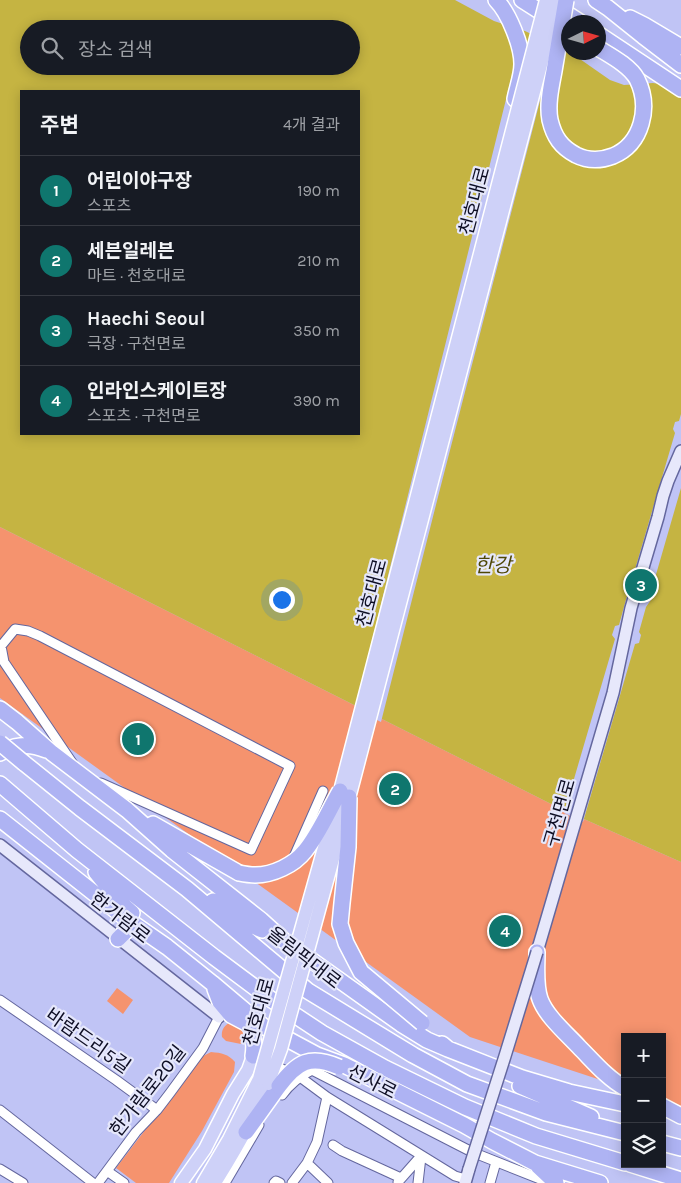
<!DOCTYPE html>
<html lang="ko">
<head>
<meta charset="utf-8">
<style>
	body { margin:0; font-family:Karla,"Noto Sans KR",sans-serif; background:#20242c; color:#f1f3f6 }
	.controls { position:absolute; right:15px; bottom:15px; display:grid; overflow:hidden; border-radius:0px; box-shadow:0 2px 12px #0003 }
	.controls button { width:45px; height:45px; display:grid; place-items:center; padding:0; border:0; border-bottom:1px solid #363941; background:#171b24; color:#f1f3f6; font:25px sans-serif }
	.compass { position:absolute; left:561px; top:15px; width:45px; height:45px; border-radius:50%; background:#171b24; box-shadow:0 2px 12px #0003; rotate:85deg }
	.you { position:absolute; left:281px; top:599px; width:18px; height:18px; margin:-12px; border:4px solid #fff; border-radius:50%; background:#1a73e8; box-shadow:0 0 0 8px #1a73e833 }
	.badge { display:grid; place-items:center; width:32px; height:32px; border-radius:50%; background:#0f766e; color:#fff; font-size:16px; font-weight:700 }
	.pin { position:absolute; translate:-50% -50%; border:2px solid #fff; box-shadow:0 1px 5px #0006 }
	.list { margin:0; padding:0; list-style:none }
	h2 { display:flex; justify-content:space-between; align-items:center; height:65px; margin:0; padding:0 20px; font-size:21px }
	h2 small { font-size:16px; font-weight:400; color:#9ea1a6 }
	.list li { display:grid; grid-template-columns:32px 1fr auto; gap:15px; align-items:center; box-sizing:border-box; height:70px; padding:0 20px; border-top:1px solid #363941 }
	.list b { display:block; font-size:19px; white-space:nowrap }
	.list p { margin:0; font-size:16px; white-space:nowrap; color:#9ea1a6 }
	.list em { font-size:16px; font-style:normal; color:#9ea1a6 }
	.icon { flex:none; width:28px; height:28px; fill:none; stroke:currentColor; stroke-width:2; stroke-linecap:round; stroke-linejoin:round }
	.map { position:relative; flex:none; width:681px; height:1183px; overflow:hidden }
	.search { position:absolute; background:#171b24; box-shadow:0 2px 12px #0003; left:20px; top:20px; width:340px; height:55px; display:flex; align-items:center; gap:12px; box-sizing:border-box; padding:0 18px; border-radius:28px; color:#9ea1a6; font-size:19px }
	.panel { position:absolute; background:#171b24; box-shadow:0 2px 12px #0003; left:20px; top:90px; width:340px; height:345px; border-radius:0px }
	.map>svg:first-child { display:block }
	.green { fill:#f5936e }
	.water { fill:#c5b442; fill-rule:evenodd }
	.pier { fill:#c0c4f5 }
	.lines { fill:none; stroke-linecap:round; stroke-linejoin:round }
	.street-casing { stroke:#64679e; stroke-width:11 }
	.secondary-casing { stroke:#64679e; stroke-width:14 }
	.primary-casing { stroke:#fff; stroke-width:15 }
	.highway-casing { stroke:#fff; stroke-width:18 }
	.street { stroke:#fff; stroke-width:9 }
	.secondary { stroke:#e7e8fb; stroke-width:11 }
	.primary { stroke:#ced1f8; stroke-width:12 }
	.highway { stroke:#aeb3f3; stroke-width:15 }
	.secondary-bridge-casing { stroke:#64679e; stroke-width:14; stroke-linecap:butt }
	.primary-bridge-casing { stroke:#fff; stroke-width:15; stroke-linecap:butt }
	.highway-bridge-casing { stroke:#fff; stroke-width:18; stroke-linecap:butt }
	.secondary-bridge { stroke:#e7e8fb; stroke-width:11 }
	.primary-bridge { stroke:#ced1f8; stroke-width:12 }
	.highway-bridge { stroke:#aeb3f3; stroke-width:15 }
	.labels { text-anchor:middle; dominant-baseline:central; stroke-width:4.5; stroke-linejoin:round; paint-order:stroke }
	.street-label { font-size:19px; fill:#0e0e24; stroke:#e5e7fb }
	.water-label { font-size:20px; font-style:italic; fill:#4f4706; stroke:#e5e7fb }
</style>
</head>
<body>
<div class="map">
<svg width="681" height="1183" viewBox="0 0 681 1183">
	<rect width="100%" height="100%" fill="#c0c4f5"/>
	<path class="green" d="M0 527 559 808 681 862V1106L662 1100V1037H625V1088L470 1037 0 698Z
		M117 988 133 1000 123 1014 107 1001Z
		M230 1022 238 1023 247 1035 245 1041 241 1044 226 1041 222 1037C221 1030 224 1026 230 1022Z
		M211 1052C222 1053 228 1054 235 1062L234 1072 202 1131 169 1183H136L116 1168 201 1057Z"/>
	<path class="water" d="M0 0H455L494 21 525 31 565 50 577 57 610 80 624 85 653 83 660 84 681 97V862L559 808 0 527ZM29 29H351V66H29ZM21 91H359V434H21Z"/>
	<path class="pier" d="M563 46 544 85 439 493 381 722 355 709 516 59Z
		M681 414V488L655 578V586L653 597 646 607 639 632 641 635 639 643 635 644 583 822 564 813 615 639 612 635 615 626 619 625 627 596V584L634 573 675 433 673 429 675 422 679 421Z"/>
	<g class="lines">
		<defs>
			<path id="street" d="M73 764 4 662 1 646 15 629 28 631 40 636 290 766 251 850 101 783
				M293 859 323 791
				M0 1000 116 1080 157 1110
				M271 1064 300 1077 327 1097 455 1176 466 1179
				M282 1095C290 1084 300 1076 312 1070L472 1152 550 1183
				M0 1110 93 1183
				M333 1145 342 1151 401 1178
				M307 1163 328 1183
				M0 1169 23 1183
				M107 1171 124 1183
				M398 1182 421 1156
				M98 1183 136 1132 157 1110 170 1093 203 1048 219 1017
				M225 1183 259 1125
				M274 1183 276 1181 280 1183
				M292 1183 307 1163 317 1142 327 1097
				M418 1183 421 1157
				M490 1183 496 1162"/>
			<path id="secondary" d="M0 845 219 1017
				M537 952 613 693 631 608 658 517 663 496 668 481 681 451
				M465 1183 469 1169"/>
			<path id="primary" d="M181 1183 205 1149 233 1094 248 1070 253 1056
				M203 1183 229 1139 259 1079
				M215 1183C235 1151 254 1119 268 1084"/>
			<path id="highway" d="M496 0C509 13 522 46 522 64 522 76 517 88 515 99
				M522 0 555 21
				M596 0 608 8 643 36 681 65
				M555 6 580 22
				M630 18 644 25 681 47
				M598 34 681 89
				M0 709 17 722 52 753 127 810 172 850 261 920 283 940 401 1024 427 1040 448 1049
				M0 753C16 744 30 743 46 750
				M24 763 80 808 187 889 308 991 413 1055 467 1084 546 1113 625 1133
				M0 784 77 850 214 957 269 998 322 1033 385 1068 465 1107 536 1136 625 1163
				M0 819 128 920 167 947 212 983 263 1026 317 1055 344 1065 464 1125 492 1141 535 1163 600 1183
				M153 824 239 873
				M96 872 122 904 132 913
				M213 901 253 926 262 930
				M118 939 125 932 128 920
				M537 952C537 967 535 985 540 999 546 1016 566 1033 579 1047 593 1061 607 1078 625 1088
				M215 989 220 1002 231 1015 250 1025C254 1036 255 1044 253 1056
				M442 1044 448 1049 522 1078 569 1092 625 1104
				M520 1086 591 1117
				M662 1106 681 1116
				M246 1132 279 1086
				M662 1143 681 1148
				M630 1164 681 1180
				M538 1166 556 1183"/>
		</defs>
		<use href="#street" class="street-casing"/>
		<use href="#secondary" class="secondary-casing"/>
		<use href="#primary" class="primary-casing"/>
		<use href="#highway" class="highway-casing"/>
		<use href="#street" class="street"/>
		<use href="#secondary" class="secondary"/>
		<use href="#primary" class="primary"/>
		<use href="#highway" class="highway"/>
		<defs>
			<path id="secondary-bridge" d="M469 1169 505 1056 537 952"/>
			<path id="primary-bridge" d="M259 1079 340 791 546 0
				M268 1084 281 1049 336 848 558 0"/>
			<path id="highway-bridge" d="M566 0C562 24 558 48 554 71 551 87 547 105 550 120 554 137 561 147 576 155 588 161 600 161 613 156 642 144 651 107 637 79 630 66 611 56 598 48
				M0 743 24 763
				M349 797 348 847 342 903 340 924 346 943 361 972 422 1023
				M239 873C244 874 250 875 255 875 273 875 294 865 305 851 319 834 329 810 340 791
				M279 1086C297 1062 310 1054 339 1067"/>
		</defs>
		<use href="#secondary-bridge" class="secondary-bridge-casing"/>
		<use href="#primary-bridge" class="primary-bridge-casing"/>
		<use href="#highway-bridge" class="highway-bridge-casing"/>
		<use href="#secondary-bridge" class="secondary-bridge"/>
		<use href="#primary-bridge" class="primary-bridge"/>
		<use href="#highway-bridge" class="highway-bridge"/>
	</g>
	<g class="labels">
		<g class="street-label">
			<text transform="translate(475 201) rotate(-75)">천호대로</text>
			<text transform="translate(372 593) rotate(-75)">천호대로</text>
			<text transform="translate(560 813) rotate(-74)">구천면로</text>
			<text transform="translate(120 918) rotate(38)">한가람로</text>
			<text transform="translate(304 958) rotate(38)">올림픽대로</text>
			<text transform="translate(259 1012) rotate(-74)">천호대로</text>
			<text transform="translate(88 1041) rotate(35)">바람드리5길</text>
			<text transform="translate(372 1082) rotate(27)">선사로</text>
			<text transform="translate(148 1091) rotate(-52)">한가람로20길</text>
		</g>
		<g class="water-label">
			<text x="493" y="565">한강</text>
		</g>
	</g>
</svg>
<div class="controls">
<button>+</button>
<button>−</button>
<button><svg class="icon" aria-label="layers" viewBox="0 0 24 24"><path d="M12 4l9 5-9 5-9-5zM3 14l9 5 9-5"/></svg></button>
</div>
<svg class="compass" viewBox="-18 -18 36 36"><path d="M0-13l5 13h-10z" fill="#e53935"/><path d="M0 13l5-13h-10z" fill="#9ea1a6"/></svg>
<div class="you"></div>
<div class="pin badge" style="left:138px;top:739px">1</div>
<div class="pin badge" style="left:395px;top:789px">2</div>
<div class="pin badge" style="left:641px;top:585px">3</div>
<div class="pin badge" style="left:505px;top:931px">4</div>
<div class="search"><svg class="icon" aria-label="search" viewBox="0 0 24 24"><circle cx="10" cy="10" r="6"/><path d="M15 15l6 6"/></svg>장소 검색</div>
<section class="panel">
<h2>주변<small>4개 결과</small></h2>
<ul class="list">
<li><span class="badge">1</span><div><b>어린이야구장</b><p>스포츠</p></div><em>190 m</em></li>
<li><span class="badge">2</span><div><b>세븐일레븐</b><p>마트 · 천호대로</p></div><em>210 m</em></li>
<li><span class="badge">3</span><div><b>Haechi Seoul</b><p>극장 · 구천면로</p></div><em>350 m</em></li>
<li><span class="badge">4</span><div><b>인라인스케이트장</b><p>스포츠 · 구천면로</p></div><em>390 m</em></li>
</ul>
</section>
</div>
</body>
</html>
